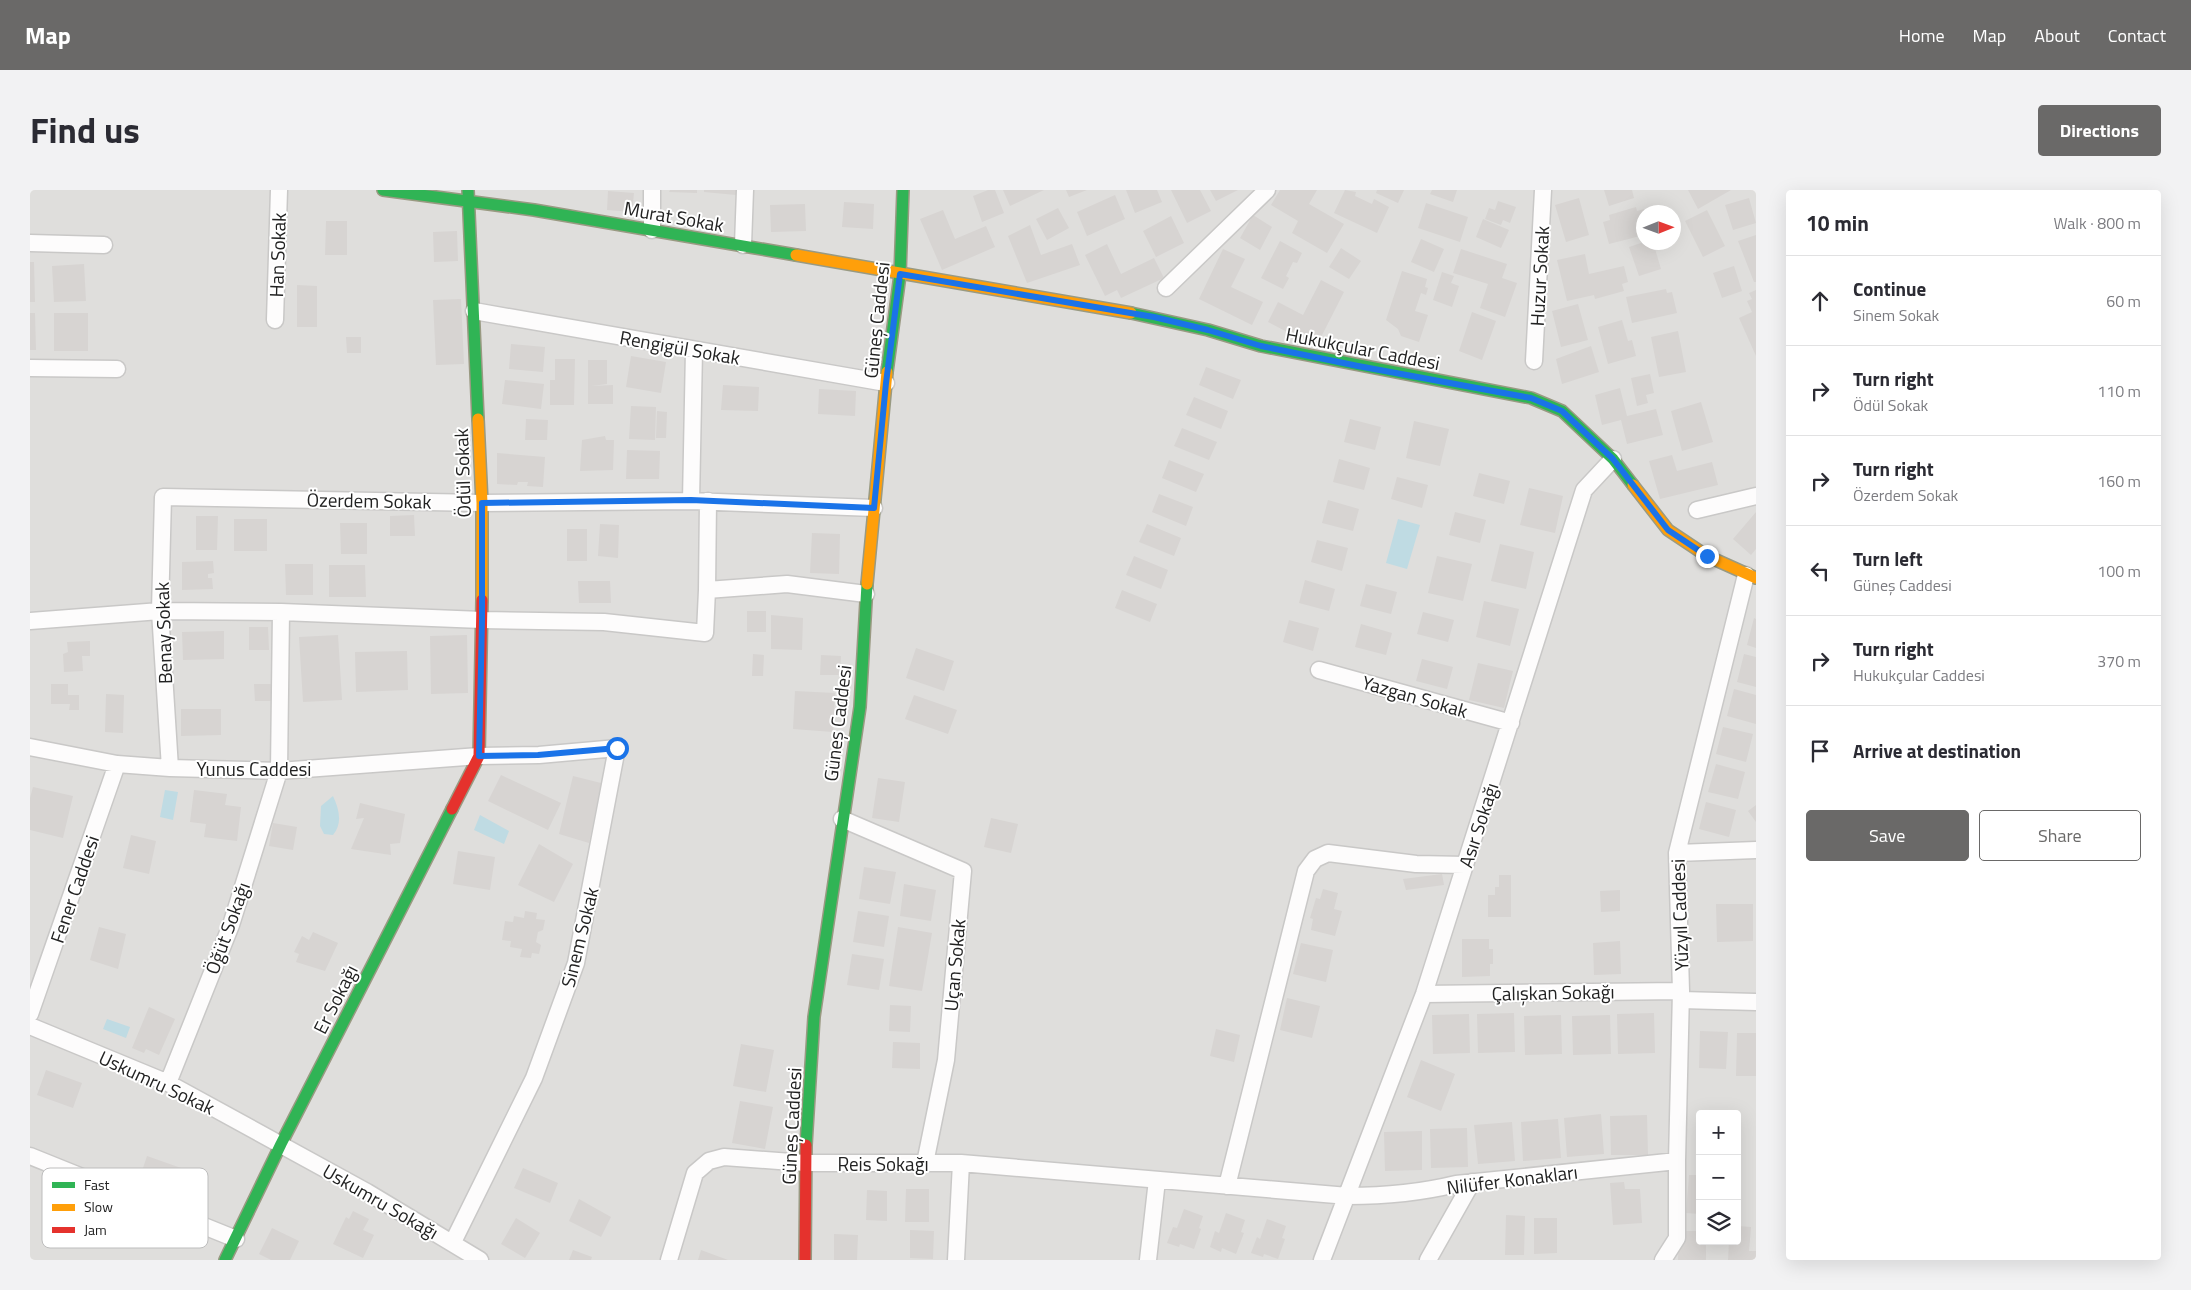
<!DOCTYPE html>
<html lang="en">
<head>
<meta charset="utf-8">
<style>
	body { margin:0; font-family:"Titillium Web",sans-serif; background:#f2f2f3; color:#2b2b33 }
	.controls { position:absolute; right:15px; bottom:15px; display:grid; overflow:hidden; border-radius:5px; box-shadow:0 5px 20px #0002 }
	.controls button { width:45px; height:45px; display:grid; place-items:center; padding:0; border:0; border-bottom:1px solid #e1e1e2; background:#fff; color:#2b2b33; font:25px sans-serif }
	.compass { position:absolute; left:1606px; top:15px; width:45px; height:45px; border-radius:50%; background:#fff; box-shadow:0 5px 20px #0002; rotate:89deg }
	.stop { position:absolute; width:15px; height:15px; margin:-11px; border:4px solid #1a73e8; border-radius:50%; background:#fff }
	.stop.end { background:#1a73e8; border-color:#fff; box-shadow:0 1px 5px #0008 }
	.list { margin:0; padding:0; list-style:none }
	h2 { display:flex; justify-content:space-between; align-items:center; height:65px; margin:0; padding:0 20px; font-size:21px }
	h2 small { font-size:16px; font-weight:400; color:#7c7c81 }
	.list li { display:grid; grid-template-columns:32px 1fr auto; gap:15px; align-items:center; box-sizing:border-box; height:90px; padding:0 20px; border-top:1px solid #e1e1e2 }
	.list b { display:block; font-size:19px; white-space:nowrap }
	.list p { margin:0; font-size:16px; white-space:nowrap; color:#7c7c81 }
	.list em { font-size:16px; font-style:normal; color:#7c7c81 }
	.actions { display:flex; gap:10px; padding:15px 20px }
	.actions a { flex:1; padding:11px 0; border:1px solid #6a6968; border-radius:5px; text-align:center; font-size:18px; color:#6a6968 }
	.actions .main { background:#6a6968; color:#fff }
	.icon { flex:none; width:28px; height:28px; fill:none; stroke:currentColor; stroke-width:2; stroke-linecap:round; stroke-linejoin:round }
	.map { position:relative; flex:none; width:1726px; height:1070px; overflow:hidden; border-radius:5px }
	header { display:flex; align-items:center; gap:30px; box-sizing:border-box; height:70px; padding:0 25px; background:#6a6968; color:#fff }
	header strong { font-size:24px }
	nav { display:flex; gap:28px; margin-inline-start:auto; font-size:18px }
	.intro { display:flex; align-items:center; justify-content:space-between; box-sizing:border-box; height:120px; padding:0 30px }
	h1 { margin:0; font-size:35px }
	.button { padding:12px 22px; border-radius:5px; background:#6a6968; color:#fff; font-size:18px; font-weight:700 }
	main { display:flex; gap:30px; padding:0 30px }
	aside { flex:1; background:#fff; border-radius:5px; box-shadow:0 5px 20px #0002 }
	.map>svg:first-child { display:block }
	.residential { fill:#dfdedc; fill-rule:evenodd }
	.water { fill:#bfdbe3 }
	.building { fill:#d7d4d2 }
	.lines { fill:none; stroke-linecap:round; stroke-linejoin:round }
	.street-casing { stroke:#c9c8c7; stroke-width:19 }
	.fast-casing { stroke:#999a82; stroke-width:14 }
	.slow-casing { stroke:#999a82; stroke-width:14 }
	.jam-casing { stroke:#999a82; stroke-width:14 }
	.street { stroke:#fdfcfc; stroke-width:16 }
	.fast { stroke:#30b455; stroke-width:11 }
	.slow { stroke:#ff9f0a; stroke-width:11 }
	.jam { stroke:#e5322d; stroke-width:11 }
	.route { stroke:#1a73e8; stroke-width:6 }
	.labels { text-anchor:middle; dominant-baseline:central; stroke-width:4; stroke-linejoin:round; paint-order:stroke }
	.street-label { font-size:19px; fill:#222; stroke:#fff }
	.key { fill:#fff; stroke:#bdbdbd; stroke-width:1 }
	.key-label { font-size:14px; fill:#222 }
</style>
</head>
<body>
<header>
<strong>Map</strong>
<nav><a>Home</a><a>Map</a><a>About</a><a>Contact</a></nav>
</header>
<div class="intro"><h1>Find us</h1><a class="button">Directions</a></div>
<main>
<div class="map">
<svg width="1726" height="1070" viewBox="0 0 1726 1070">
	<rect width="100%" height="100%" fill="#f0eeeb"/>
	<path class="residential" d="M0 0H1726V1070H0ZM1614 22H1644V52H1614ZM1670 924H1707V1051H1670Z"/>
	<path class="water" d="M1368 329 1390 335 1377 379 1356 373Z
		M135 600 148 602 143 630 130 627Z
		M303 606C309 619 313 633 303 645L294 644 290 636 291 616Z
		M450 625 479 641 474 654 444 640Z
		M77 829 100 837 96 848 73 839Z"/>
	<path class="building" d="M640 0H667V3L639 2Z
		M674 0H707L706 5 674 2Z
		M958 0H965L974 23 952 32 943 6Z
		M973 0H1014L980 16Z
		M1036 0H1057L1039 7Z
		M1096 0H1127L1132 12 1105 23Z
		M1141 0H1170L1181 21 1157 33Z
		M1180 0H1208L1186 11Z
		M1250 0H1287L1279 14 1314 34 1297 63 1262 43 1268 31 1241 15Z
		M1315 0 1326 2 1325 6 1342 14 1344 9 1359 17 1347 43 1304 23Z
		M1347 0H1374L1368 13 1346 3Z
		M1402 0H1427L1423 12 1400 4Z
		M1574 0H1602L1604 8 1579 16Z
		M1658 0H1701L1668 19Z
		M578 1 604 3 602 22 577 20Z
		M1085 5 1095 29 1057 46 1047 22Z
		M1549 8 1559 45 1536 52 1525 15Z
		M1719 8 1726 33 1703 40 1695 15Z
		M1468 11 1486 17 1480 33 1473 30 1471 35 1455 29 1459 18 1465 20Z
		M814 12 844 14 843 39 812 37Z
		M1396 13 1438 27 1430 52 1388 38Z
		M775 14 776 41 741 42 740 15Z
		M1606 17 1607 21 1614 19V45L1579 54 1573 32 1580 30 1579 25Z
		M1028 18 1039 38 1017 50 1006 29Z
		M913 20 925 49 956 36 965 57 912 80 890 29Z
		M1677 20 1695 56 1673 67 1655 31Z
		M1223 25 1242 37 1230 60 1210 48Z
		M1141 26 1154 53 1126 67 1113 41Z
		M1453 29 1479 40 1471 58 1446 47Z
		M296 31H317V65H295Z
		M1000 35 1011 65 1042 54 1050 75 997 93 978 46Z
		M427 41 428 71 404 72 403 42Z
		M1726 45V92H1724L1708 51Z
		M1391 49 1414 59 1404 82 1381 72Z
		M1250 51 1272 63 1267 73 1263 72 1256 86 1259 88 1253 99 1231 88Z
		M1614 52H1623L1631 79 1609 86 1599 57Z
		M1077 54 1091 84 1124 68 1134 88 1091 108 1087 100 1075 106 1055 65Z
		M1311 58 1331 71 1319 89 1299 77Z
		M1193 59 1215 69 1201 97 1233 112 1222 135 1169 109Z
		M1431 59 1477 74 1472 88 1487 93 1475 127 1450 118 1458 94 1423 83Z
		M1555 64 1559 84 1594 76 1598 92 1592 94 1594 101 1565 109 1564 105 1537 111 1527 70Z
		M0 72H4L5 112H0Z
		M54 74 56 111 24 112 22 76Z
		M1704 76 1712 101 1692 108 1683 83Z
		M1372 81 1397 89 1395 97 1398 98 1396 105 1391 103 1385 121 1398 125 1389 152 1371 146 1368 139 1356 130Z
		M1412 82 1424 86 1421 93 1429 96 1422 117 1403 110Z
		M1291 90 1314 102 1286 157 1238 132 1248 112 1273 125Z
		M267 95 287 96V137H267Z
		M1636 99 1637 103 1642 102 1647 123 1602 133 1596 107Z
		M1726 100V166L1709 128 1722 122 1717 111 1722 109 1719 103Z
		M431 109 434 174 406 175 403 110Z
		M1548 114 1558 150 1531 157 1522 121Z
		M1442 122 1466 131 1452 170 1429 161Z
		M0 123H5L6 160H0Z
		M24 123H58V161H24Z
		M1592 130 1598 151 1602 150 1606 166 1578 174 1568 137Z
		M1648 141 1656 182 1629 187 1621 147Z
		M316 147H331V163H317Z
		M481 154 515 157 513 182 479 179Z
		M1561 156 1569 182 1532 194 1526 169Z
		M601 166 636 172 631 203 596 197Z
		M525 169H545L544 215H520V190H525Z
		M558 170H577V194L561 196 583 195V214H558Z
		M1176 177 1211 190 1203 209 1169 195Z
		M1620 184 1624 203 1616 205 1618 213 1607 216 1601 188Z
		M475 190 514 194 511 219 472 214Z
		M693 195 729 197 728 221 691 220Z
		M1590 198 1597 226 1626 219 1633 245 1597 254 1591 230 1572 235 1565 205Z
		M789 199 826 201 825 226 788 224Z
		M1164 207 1198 221 1191 239 1156 225Z
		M1671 212 1683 252 1652 261 1641 221Z
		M601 216 626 217 625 250 599 249Z
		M627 221 637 222 636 248H626Z
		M496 229 518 230 517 250H495Z
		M1320 229 1351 237 1345 260 1314 252Z
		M1384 231 1419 239 1410 276 1376 268Z
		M1152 238 1187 252 1179 270 1144 256Z
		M575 246 576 250H584L583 280 550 281 552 250Z
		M597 260 630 261 629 289H596Z
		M467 263 515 267 513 297 497 296 498 292H488L487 295 467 294Z
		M1642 265 1647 281 1682 272 1688 295 1630 309 1619 271Z
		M1309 269 1340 278 1334 300 1303 292Z
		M1139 270 1174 284 1166 302 1132 288Z
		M1449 283 1480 291 1474 314 1443 306Z
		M1367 287 1398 295 1392 318 1361 309Z
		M1499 298 1533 306 1525 343 1490 335Z
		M1129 304 1163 317 1156 336 1122 322Z
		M1298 310 1329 319 1323 341 1292 333Z
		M1425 322 1456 330 1450 353 1419 345Z
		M1726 322V359L1721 365 1703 349Z
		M384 325 385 346H360V326Z
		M166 326H188L187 360H166Z
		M204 329H237V361H204Z
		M310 333H337V364H311Z
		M570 334 589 335 588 368 568 366Z
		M1117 334 1151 348 1144 366 1109 352Z
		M537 339H557V371H537Z
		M782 343 810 344 809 384 780 383Z
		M1287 350 1318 358 1312 381 1281 372Z
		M1470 354 1504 362 1496 399 1461 391Z
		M1104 366 1138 380 1131 399 1096 385Z
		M1407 366 1442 374 1433 411 1398 403Z
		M183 371 184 383 178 384V388H182L183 399 152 400V372Z
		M255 374H283V405H256Z
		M299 375H335L336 407H299Z
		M1275 390 1305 399 1299 421 1269 413Z
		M548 391H580L581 413H549Z
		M1336 394 1367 402 1361 424 1330 416Z
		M1092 400 1127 414 1120 432 1085 418Z
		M1454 411 1489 419 1480 456 1446 447Z
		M717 421H736V442H717Z
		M1393 422 1424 430 1418 452 1387 444Z
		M741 425 773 428 772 460 741 459Z
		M1724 428 1726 429V458L1717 455Z
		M1259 430 1289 438 1283 461 1253 452Z
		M1331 434 1362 443 1356 465 1325 457Z
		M219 437H238L239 460H219Z
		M194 441V469L153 470 152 442Z
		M308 445 312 510 273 512 269 447Z
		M437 445 438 503 401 504 400 446Z
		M60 451V466H52L53 481 34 482 33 464 38 462 37 452Z
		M886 458 924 471 914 501 876 488Z
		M377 461 378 500 326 502 325 462Z
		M723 464 734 465 733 486H722Z
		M1714 464 1726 467V497L1707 492Z
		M791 465 811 466 810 485H790Z
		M1392 469 1423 477 1417 499 1386 491Z
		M1448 473 1483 481 1474 518 1439 510Z
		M21 494H38V505H49V520H39L40 514H21Z
		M224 494H242V511H225Z
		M1704 499 1726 505V534L1697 526Z
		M765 501 805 503 803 542 763 539Z
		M76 504 94 505 93 543 75 542Z
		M884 505 927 520 918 544 875 529Z
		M151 519H191V545L151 546Z
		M1693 537 1723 544 1716 572 1686 564Z
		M1686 574 1715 582 1708 609 1678 602Z
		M471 585 531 613 518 640 458 611Z
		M543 586 571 593 559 653 529 644Z
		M848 588 875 592 869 632 842 628Z
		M3 597 43 606 33 648 0 640V608Z
		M164 600 197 604 195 615 211 617 207 651 174 647 176 634 160 632Z
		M1676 612 1706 620 1699 647 1669 639Z
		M330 613 375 624 370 653 360 654 361 665 321 659 334 628 326 629Z
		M1726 615V632L1718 621Z
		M961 628 988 634 981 663 954 657Z
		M243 633 267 637 263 660 239 656Z
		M101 645 126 651 119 684 93 678Z
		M509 654 543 674 524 712 488 695Z
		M428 661 465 667 460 700 423 694Z
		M834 677 866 682 860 714 829 709Z
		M1412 684 1414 695 1376 700 1373 689Z
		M1469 685H1481V727H1458V705H1465V697H1469Z
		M874 694 906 700 901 731 870 726Z
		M1293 699 1308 703 1304 719 1312 721 1305 746 1281 740 1283 729 1280 728 1286 708 1290 709Z
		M1590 700V721L1571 722 1570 701Z
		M1686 714H1723V751L1687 752Z
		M495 721 507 723 506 729 515 730 513 740 508 742 506 752 511 755 509 764 502 763 501 768 490 767 492 759 480 757 481 751 472 750 475 731 483 732 484 726 494 728Z
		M828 721 859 726 854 757 823 752Z
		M69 737 96 744 88 779 60 770Z
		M868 737 902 743 892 801 859 796Z
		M283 742 308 753 295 781 266 772 269 764 264 762 272 746 279 750Z
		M1432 749H1459V759H1463V774H1460V786L1432 787Z
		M1590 751 1591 784 1564 785 1563 753Z
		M1271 753 1303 760 1296 792 1263 784Z
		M822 764 854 769 849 800 817 795Z
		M1257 808 1290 816 1282 848 1250 840Z
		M860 815 881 816 880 842 859 841Z
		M119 817 145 829 129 865 116 859 114 863 102 858Z
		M1484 823 1485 862 1448 863 1447 824Z
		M1624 823 1625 863 1588 864 1587 824Z
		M1439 824 1440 863 1403 864 1402 825Z
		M1531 825 1532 864 1495 865 1494 826Z
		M1580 825 1581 864 1543 865 1542 826Z
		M1186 839 1210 845 1204 872 1180 866Z
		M1670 841 1698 842 1696 879 1669 878Z
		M1707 843H1726V886H1706Z
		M863 852 890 853V879L862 878Z
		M711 854 744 860 736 902 703 896Z
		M1391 870 1425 884 1411 921 1377 907Z
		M16 880 52 893 43 918 7 905Z
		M710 911 743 917 735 959 702 953Z
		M1571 924 1574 964 1537 967 1534 928Z
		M1617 925 1618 965H1581L1580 926Z
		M1528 929 1531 968 1493 971 1491 932Z
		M1482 932 1485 971 1448 974 1444 935Z
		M1437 938 1438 977 1401 978 1400 939Z
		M1392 941V980L1355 981 1354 942Z
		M117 966 151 978 142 1004 108 993Z
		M493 978 528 993 520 1013 484 998Z
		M1659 985H1670V1024L1656 1023Z
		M1594 992 1595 999H1610L1612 1033 1583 1035 1580 993Z
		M876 999H899V1032H875Z
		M837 1000 857 1001V1031L836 1030Z
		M549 1009 581 1027 571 1047 539 1031Z
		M1154 1019 1173 1026 1169 1038 1171 1039 1164 1059 1150 1054 1149 1057 1137 1053 1143 1037 1147 1038Z
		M323 1021 339 1029 333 1040 344 1045 333 1068 303 1054 316 1027 319 1029Z
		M1196 1023 1215 1030 1211 1042 1214 1043 1206 1064 1192 1058 1191 1062 1180 1057 1185 1041 1189 1043Z
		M1476 1025 1495 1026 1494 1065H1475Z
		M486 1028 510 1043 495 1068 471 1054Z
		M1504 1028H1527V1063L1504 1064Z
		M1237 1029 1256 1036 1252 1048 1255 1049 1248 1069 1234 1064 1233 1067 1221 1063 1227 1047 1230 1049Z
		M1707 1036 1721 1037 1719 1061H1726V1070H1698L1699 1051H1707Z
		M242 1038 269 1051 260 1070H241L229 1064Z
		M880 1040 904 1041 903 1069 880 1068Z
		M1649 1041H1670V1051H1676V1070H1648Z
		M804 1044 828 1045 827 1070H804Z
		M543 1060 562 1067 561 1070H539Z
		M671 1060 698 1070H668Z"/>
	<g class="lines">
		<defs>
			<path id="street" d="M622 0V40
				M0 53 74 55
				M713 55 715 0
				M1136 98 1237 0
				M444 121 856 193
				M245 130 249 0
				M1504 171 1513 0
				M0 178 87 179
				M661 311 664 160
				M678 311 677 400 757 394 836 404
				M1667 320 1726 306
				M0 431 130 421 251 422
				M1289 480 1481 533
				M0 557 87 574 140 578 249 581 449 566 509 565 587 558 546 773 504 888 423 1052
				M140 578 130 421 133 307 452 313 661 311 844 318
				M812 629 933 681 916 870 895 973
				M1647 663 1726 660
				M1394 804 1651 801
				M1651 810 1726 812
				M0 824 87 574
				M0 836 138 893 337 1002 450 1070
				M138 893 201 735 249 581 251 422 452 430 574 432 675 443 677 400
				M0 966 206 1049
				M1197 996 1276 681 1285 669 1298 663 1386 674 1435 675
				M639 1070 665 983 679 971 694 967 775 973H931L1318 1006C1355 1006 1389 1003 1426 994L1647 971
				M926 1070 931 973
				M1118 1070 1127 990
				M1292 1070 1394 804 1554 300 1583 269
				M1398 1070 1442 992
				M1633 1070 1647 1048V971L1651 801 1647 663 1716 385"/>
			<path id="fast" d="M353 0 504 20 766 65
				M438 0 448 229
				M1101 123 1178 140 1231 156 1501 208 1532 221 1583 269 1603 295
				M857 182 870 85 873 0
				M776 955 784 827 830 517 837 394
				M195 1070 251 954 422 619"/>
			<path id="slow" d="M766 65 1101 123
				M448 229 452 313V410
				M1603 295 1638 340 1677 366 1726 388
				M837 394 857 182"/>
			<path id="jam" d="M422 619 449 566 452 410
				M775 1070 776 955"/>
		</defs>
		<use href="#street" class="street-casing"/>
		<use href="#fast" class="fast-casing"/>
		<use href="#slow" class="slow-casing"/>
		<use href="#jam" class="jam-casing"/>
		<use href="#street" class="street"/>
		<use href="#fast" class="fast"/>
		<use href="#slow" class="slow"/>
		<use href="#jam" class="jam"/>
	</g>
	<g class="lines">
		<path class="route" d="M587 558 508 565 449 566 452 430V313L661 310 844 318 856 193 870 84 1124 127 1178 140 1231 156 1328 176 1501 208 1532 221 1583 269 1638 340 1677 366"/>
	</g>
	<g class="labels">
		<g class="street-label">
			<text transform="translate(644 26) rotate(10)">Murat Sokak</text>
			<text transform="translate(247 65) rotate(-88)">Han Sokak</text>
			<text transform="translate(1509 86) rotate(-87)">Huzur Sokak</text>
			<text transform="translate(846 130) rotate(-84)">Güneş Caddesi</text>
			<text transform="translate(650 157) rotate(10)">Rengigül Sokak</text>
			<text transform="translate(1333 158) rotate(11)">Hukukçular Caddesi</text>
			<text transform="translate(432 283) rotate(-92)">Ödül Sokak</text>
			<text transform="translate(339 310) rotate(1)">Özerdem Sokak</text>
			<text transform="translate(133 443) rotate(-92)">Benay Sokak</text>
			<text transform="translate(1385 506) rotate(16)">Yazgan Sokak</text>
			<text transform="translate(807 533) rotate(-83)">Güneş Caddesi</text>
			<text x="224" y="578">Yunus Caddesi</text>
			<text transform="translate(1448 635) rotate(-72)">Asır Sokağı</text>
			<text transform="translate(44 699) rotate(-71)">Fener Caddesi</text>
			<text transform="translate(1649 725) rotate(-92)">Yüzyıl Caddesi</text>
			<text transform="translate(197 738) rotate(-70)">Öğüt Sokağı</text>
			<text transform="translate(549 747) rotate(-76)">Sinem Sokak</text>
			<text transform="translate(924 775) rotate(-85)">Uçan Sokak</text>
			<text transform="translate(1523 802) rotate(-1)">Çalışkan Sokağı</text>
			<text transform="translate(305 809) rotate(-63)">Er Sokağı</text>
			<text transform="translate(127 892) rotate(25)">Uskumru Sokak</text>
			<text transform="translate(761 936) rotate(-87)">Güneş Caddesi</text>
			<text x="853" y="973">Reis Sokağı</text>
			<text transform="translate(1482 989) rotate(-7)">Nilüfer Konakları</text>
			<text transform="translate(351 1011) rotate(30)">Uskumru Sokağı</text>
		</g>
	</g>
	<rect x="12" y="978" width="166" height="80" rx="8" class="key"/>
	<rect x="22" y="992" width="23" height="6" fill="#30b455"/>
	<rect x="22" y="1014" width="23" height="7" fill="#ff9f0a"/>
	<rect x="22" y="1037" width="23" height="6" fill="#e5322d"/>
	<g class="key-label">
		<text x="54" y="1000">Fast</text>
		<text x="54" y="1022">Slow</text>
		<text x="54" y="1045">Jam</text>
	</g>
</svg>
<div class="controls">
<button>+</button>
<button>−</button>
<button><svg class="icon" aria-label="layers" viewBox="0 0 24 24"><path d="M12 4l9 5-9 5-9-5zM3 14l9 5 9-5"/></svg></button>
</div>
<svg class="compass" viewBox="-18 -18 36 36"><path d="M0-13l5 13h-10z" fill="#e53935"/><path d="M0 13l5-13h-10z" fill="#7c7c81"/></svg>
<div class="stop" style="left:587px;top:558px"></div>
<div class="stop end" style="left:1677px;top:366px"></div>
</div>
<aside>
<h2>10 min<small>Walk · 800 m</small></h2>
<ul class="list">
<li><svg class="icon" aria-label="ahead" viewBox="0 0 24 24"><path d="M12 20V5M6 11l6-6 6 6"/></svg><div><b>Continue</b><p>Sinem Sokak</p></div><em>60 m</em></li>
<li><svg class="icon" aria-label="right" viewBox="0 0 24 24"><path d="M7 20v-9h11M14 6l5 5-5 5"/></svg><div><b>Turn right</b><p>Ödül Sokak</p></div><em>110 m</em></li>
<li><svg class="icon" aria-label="right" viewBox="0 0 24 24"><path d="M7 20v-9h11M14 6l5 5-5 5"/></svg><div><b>Turn right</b><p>Özerdem Sokak</p></div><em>160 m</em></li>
<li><svg class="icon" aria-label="left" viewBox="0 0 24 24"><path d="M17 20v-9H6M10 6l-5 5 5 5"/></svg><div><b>Turn left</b><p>Güneş Caddesi</p></div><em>100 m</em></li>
<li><svg class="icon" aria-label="right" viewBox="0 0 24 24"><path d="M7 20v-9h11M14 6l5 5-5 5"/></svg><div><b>Turn right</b><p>Hukukçular Caddesi</p></div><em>370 m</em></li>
<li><svg class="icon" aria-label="arrive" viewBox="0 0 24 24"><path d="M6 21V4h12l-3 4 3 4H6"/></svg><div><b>Arrive at destination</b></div></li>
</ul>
<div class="actions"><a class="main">Save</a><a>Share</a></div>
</aside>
</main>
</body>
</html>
